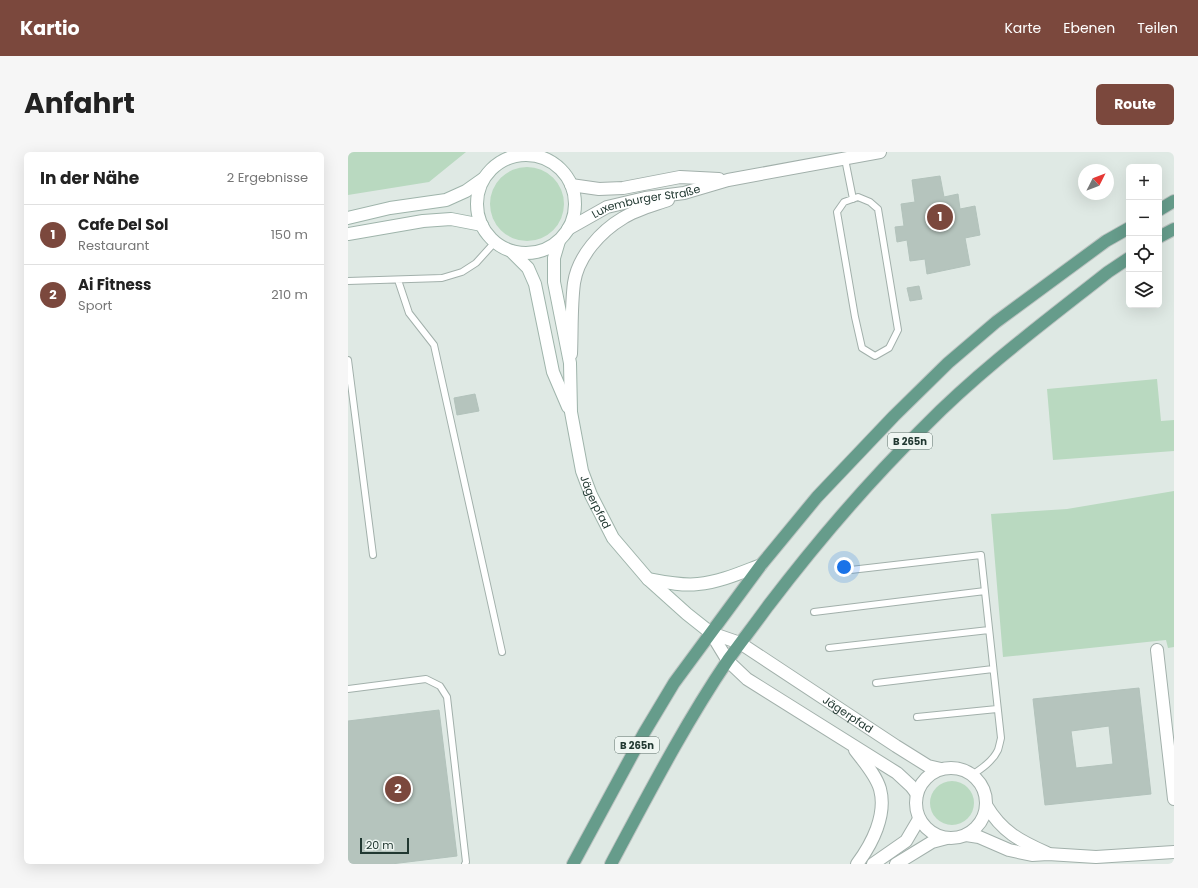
<!DOCTYPE html>
<html lang="de">
<head>
<meta charset="utf-8">
<style>
	body { margin:0; font-family:Poppins,sans-serif; background:#f6f6f6; color:#222 }
	.controls { position:absolute; right:12px; top:12px; display:grid; overflow:hidden; border-radius:6px; box-shadow:0 4px 16px #0002 }
	.controls button { width:36px; height:36px; display:grid; place-items:center; padding:0; border:0; border-bottom:1px solid #e0e0e0; background:#fff; color:#222; font:20px sans-serif }
	.compass { position:absolute; left:730px; top:12px; width:36px; height:36px; border-radius:50%; background:#fff; box-shadow:0 4px 16px #0002; rotate:48deg }
	.scale { position:absolute; left:12px; bottom:10px; width:49px; box-sizing:border-box; padding-left:4px; border:2px solid #213831; border-top:0; font-size:11px; line-height:14px; white-space:nowrap; color:#213831; -webkit-text-stroke:3px #eff6f2; paint-order:stroke }
	.you { position:absolute; left:496px; top:415px; width:14px; height:14px; margin:-10px; border:3px solid #fff; border-radius:50%; background:#1a73e8; box-shadow:0 0 0 6px #1a73e833 }
	.badge { display:grid; place-items:center; width:26px; height:26px; border-radius:50%; background:#7b483d; color:#fff; font-size:13px; font-weight:700 }
	.pin { position:absolute; translate:-50% -50%; border:2px solid #fff; box-shadow:0 1px 4px #0006 }
	.list { margin:0; padding:0; list-style:none }
	h2 { display:flex; justify-content:space-between; align-items:center; height:52px; margin:0; padding:0 16px; font-size:17px }
	h2 small { font-size:13px; font-weight:400; color:#767676 }
	.list li { display:grid; grid-template-columns:26px 1fr auto; gap:12px; align-items:center; box-sizing:border-box; height:60px; padding:0 16px; border-top:1px solid #e0e0e0 }
	.list b { display:block; font-size:15px; white-space:nowrap }
	.list p { margin:0; font-size:13px; white-space:nowrap; color:#767676 }
	.list em { font-size:13px; font-style:normal; color:#767676 }
	.icon { flex:none; width:22px; height:22px; fill:none; stroke:currentColor; stroke-width:2; stroke-linecap:round; stroke-linejoin:round }
	.map { position:relative; flex:none; width:826px; height:712px; overflow:hidden; border-radius:6px }
	header { display:flex; align-items:center; gap:24px; box-sizing:border-box; height:56px; padding:0 20px; background:#7b483d; color:#fff }
	header strong { font-size:19px }
	nav { display:flex; gap:22px; margin-inline-start:auto; font-size:14px }
	.intro { display:flex; align-items:center; justify-content:space-between; box-sizing:border-box; height:96px; padding:0 24px }
	h1 { margin:0; font-size:28px }
	.button { padding:10px 18px; border-radius:6px; background:#7b483d; color:#fff; font-size:14px; font-weight:700 }
	main { display:flex; gap:24px; padding:0 24px }
	aside { flex:1; background:#fff; border-radius:6px; box-shadow:0 4px 16px #0002 }
	.map>svg:first-child { display:block }
	.green { fill:#b9d9c0 }
	.building { fill:#b5c4bd; stroke:#b2c2bb; fill-rule:evenodd }
	.lines { fill:none; stroke-linecap:round; stroke-linejoin:round }
	.lane-casing { stroke:#a2b0ab; stroke-width:8 }
	.street-casing { stroke:#a2b0ab; stroke-width:14 }
	.secondary-casing { stroke:#9fb4ab; stroke-width:14 }
	.primary-casing { stroke:#bcc3c1; stroke-width:14 }
	.lane { stroke:#fff; stroke-width:6 }
	.street { stroke:#fff; stroke-width:12 }
	.secondary { stroke:#fff; stroke-width:12 }
	.primary { stroke:#669c8b; stroke-width:12 }
	.labels { text-anchor:middle; dominant-baseline:central; stroke-width:3; stroke-linejoin:round; paint-order:stroke }
	.shield { fill:#eff6f2; stroke:#5f716b; stroke-width:1 }
	.shield-label { font-size:10px; font-weight:bold; fill:#213831 }
	.street-label { font-size:11px; fill:#213831; stroke:#eff6f2 }
</style>
</head>
<body>
<header>
<strong>Kartio</strong>
<nav><a>Karte</a><a>Ebenen</a><a>Teilen</a></nav>
</header>
<div class="intro"><h1>Anfahrt</h1><a class="button">Route</a></div>
<main>
<aside>
<h2>In der Nähe<small>2 Ergebnisse</small></h2>
<ul class="list">
<li><span class="badge">1</span><div><b>Cafe Del Sol</b><p>Restaurant</p></div><em>150 m</em></li>
<li><span class="badge">2</span><div><b>Ai Fitness</b><p>Sport</p></div><em>210 m</em></li>
</ul>
</aside>
<div class="map">
<svg width="826" height="712" viewBox="0 0 826 712">
	<rect width="100%" height="100%" fill="#dfe9e4"/>
	<path class="green" d="M0 0H118L81 30 0 43Z
		M142 52a37 37 0 1 1 74 0a37 37 0 1 1-74 0Z
		M809 227 813 269 826 268V299L705 308 699 237Z
		M826 339V495L820 496 818 488 655 505 643 362 719 357Z
		M582 651a22 22 0 1 1 44 0a22 22 0 1 1-44 0Z"/>
	<path class="building" d="M592 24 596 45 610 42 612 57 627 54 632 83 617 86 622 113 579 122 577 107 562 109 559 88 549 90 547 75 556 74 553 52 567 50 564 28Z
		M571 134 574 147 562 149 559 136Z
		M127 242 131 259 109 263 106 246Z
		M791 536 803 642 697 653 685 547ZM761 574 765 612 728 616 723 579Z
		M91 558 109 704 43 712H0V569Z"/>
	<g class="lines">
		<defs>
			<path id="lane" d="M174 0V3
				M497 7 505 47
				M510 45 522 50 530 57 550 178 541 196 527 204 514 196 507 165 489 60 496 50Z
				M50 128 61 161 86 193 154 500
				M0 129 94 126 114 120 128 111 147 90
				M0 208 25 403
				M494 419 633 403 653 586C652 590 651 595 650 598 645 609 633 617 624 623
				M466 460 637 439
				M481 496 641 478
				M528 531 645 517
				M0 537 78 527 92 534 99 545 118 710 117 712
				M569 565 649 557"/>
			<g id="street">
				<path d="M223 33 251 37 275 36 332 25 371 27"/>
				<path id="s1" d="M220 77 259 55 297 46 336 41 380 28 532 0"/>
				<path d="M223 202C224 178 223 154 226 131 230 104 253 79 275 66 287 58 306 53 320 48"/>
				<path id="s2" d="M363 481 392 491 548 594 580 614 593 617"/>
				<path d="M363 481 380 509 399 527 549 621 563 634 569 642"/>
				<path d="M809 498 826 647"/>
				<path d="M507 598C516 610 528 623 532 637 539 663 524 692 509 712"/>
				<circle cx="603" cy="651" r="35"/>
				<path d="M638 653C654 680 672 689 699 701"/>
				<path d="M618 683 631 685 661 698 684 703 700 702 748 705 826 700"/>
				<path d="M525 712 558 689 571 667"/>
				<path d="M548 712 584 690 599 686"/>
			</g>
			<g id="secondary">
				<circle cx="178" cy="52" r="49"/>
				<path d="M0 66 42 56 98 48 118 39 135 27"/>
				<path d="M0 82 75 69 103 67 134 73"/>
				<path id="s3" d="M211 89 206 106V130L222 211 223 260 234 319 243 343 265 386 300 427 339 462 363 481"/>
				<path d="M163 99 180 116 187 132 205 220 220 255"/>
				<path d="M300 427C316 430 334 434 350 432 372 430 392 421 413 413"/>
			</g>
			<path id="primary" d="M811 58 826 49
				M811 85 826 77
				M225 712 296 581 326 531 413 413 469 345 546 264 600 211 648 170 758 89 781 76
				M263 712C300 643 336 573 380 508 393 490 407 472 420 454 468 391 520 330 577 274 633 217 698 169 760 120L781 106"/>
		</defs>
		<use href="#lane" class="lane-casing"/>
		<use href="#street" class="street-casing"/>
		<use href="#secondary" class="secondary-casing"/>
		<use href="#primary" class="primary-casing"/>
		<use href="#lane" class="lane"/>
		<use href="#street" class="street"/>
		<use href="#secondary" class="secondary"/>
		<use href="#primary" class="primary"/>
	</g>
	<g class="labels">
		<g class="shield">
			<rect x="540" y="281" width="44" height="16" rx="3"/>
			<rect x="267" y="585" width="44" height="16" rx="3"/>
		</g>
		<g class="shield-label">
			<text x="562" y="289">B 265n</text>
			<text x="289" y="593">B 265n</text>
		</g>
		<g class="street-label">
			<text stroke="none"><textPath href="#s1" startOffset="84">Luxemburger Straße</textPath></text>
			<text stroke="none"><textPath href="#s3" startOffset="267">Jägerpfad</textPath></text>
			<text stroke="none"><textPath href="#s2" startOffset="160">Jägerpfad</textPath></text>
		</g>
	</g>
</svg>
<div class="controls">
<button>+</button>
<button>−</button>
<button><svg class="icon" aria-label="locate" viewBox="0 0 24 24"><circle cx="12" cy="12" r="6"/><path d="M12 2v4M12 18v4M2 12h4M18 12h4"/></svg></button>
<button><svg class="icon" aria-label="layers" viewBox="0 0 24 24"><path d="M12 4l9 5-9 5-9-5zM3 14l9 5 9-5"/></svg></button>
</div>
<svg class="compass" viewBox="-18 -18 36 36"><path d="M0-13l5 13h-10z" fill="#e53935"/><path d="M0 13l5-13h-10z" fill="#767676"/></svg>
<div class="scale">20 m</div>
<div class="you"></div>
<div class="pin badge" style="left:592px;top:65px">1</div>
<div class="pin badge" style="left:50px;top:637px">2</div>
</div>
</main>
</body>
</html>
